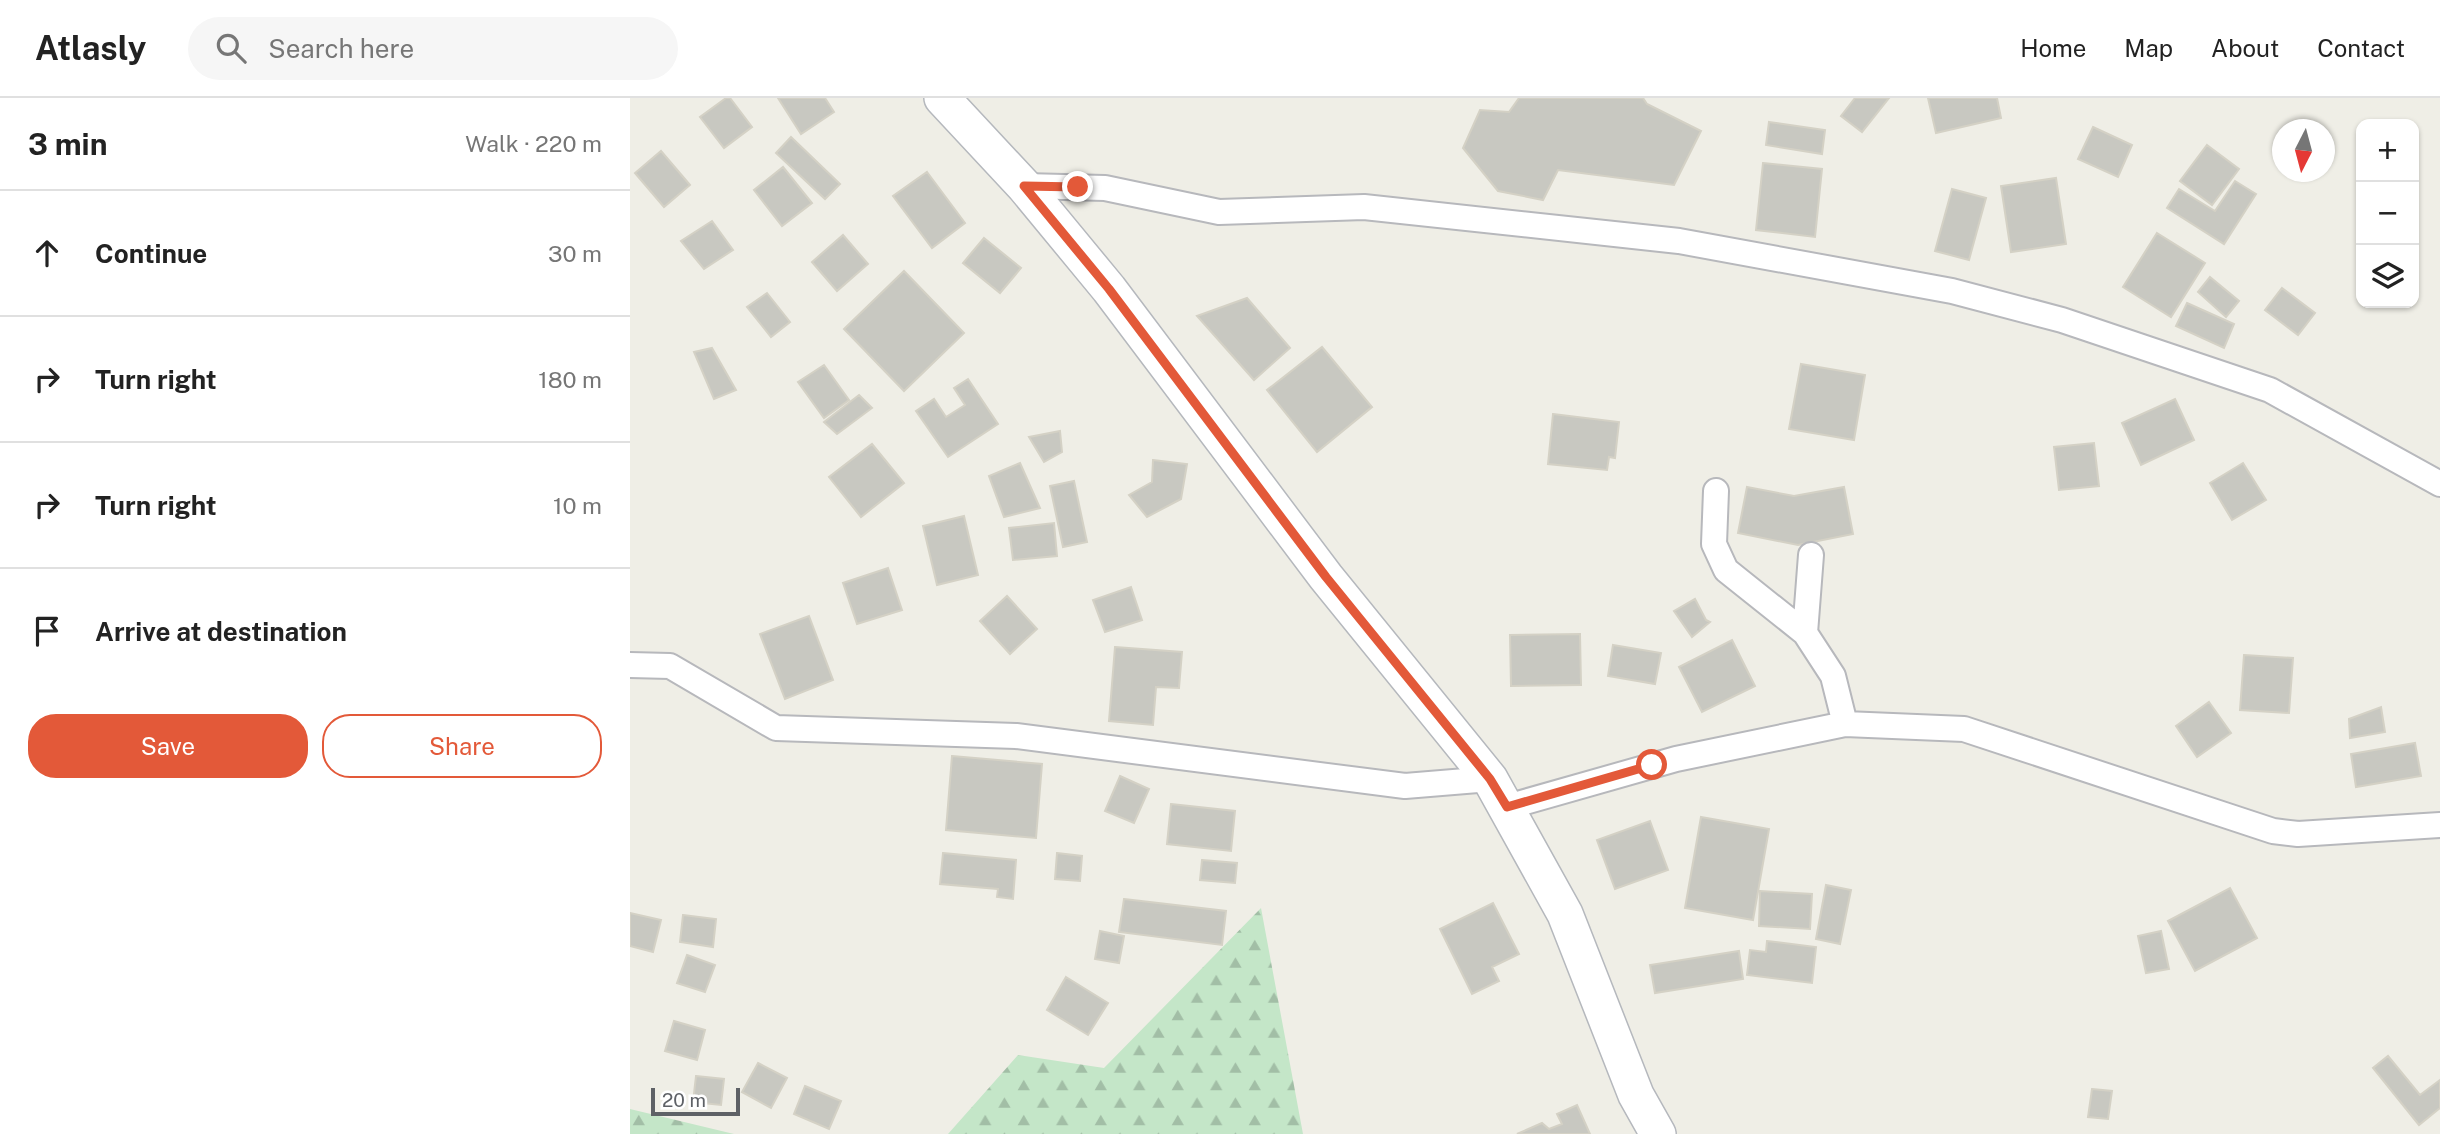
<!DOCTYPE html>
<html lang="en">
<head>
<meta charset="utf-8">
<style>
	body { margin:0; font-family:"Public Sans",sans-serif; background:#f6f6f6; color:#222 }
	.controls { position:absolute; right:21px; top:21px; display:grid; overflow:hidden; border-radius:14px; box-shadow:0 2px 5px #0004 }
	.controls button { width:63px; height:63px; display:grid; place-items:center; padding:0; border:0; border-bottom:2px solid #e0e0e0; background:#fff; color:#222; font:35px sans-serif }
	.compass { position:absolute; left:1642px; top:21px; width:63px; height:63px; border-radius:50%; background:#fff; box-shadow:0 2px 5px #0004; rotate:186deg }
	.scale { position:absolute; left:21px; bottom:18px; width:89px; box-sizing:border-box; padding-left:7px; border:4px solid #5e6166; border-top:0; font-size:19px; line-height:24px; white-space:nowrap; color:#5e6166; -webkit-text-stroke:5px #fff; paint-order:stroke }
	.stop { position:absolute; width:21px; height:21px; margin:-16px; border:5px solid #e35939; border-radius:50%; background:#fff }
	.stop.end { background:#e35939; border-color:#fff; box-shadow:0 2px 7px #0008 }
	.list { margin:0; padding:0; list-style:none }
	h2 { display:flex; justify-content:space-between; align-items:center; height:91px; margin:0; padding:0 28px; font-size:30px }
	h2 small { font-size:23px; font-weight:400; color:#767676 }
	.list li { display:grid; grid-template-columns:46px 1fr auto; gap:21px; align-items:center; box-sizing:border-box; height:126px; padding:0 28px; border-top:2px solid #e0e0e0 }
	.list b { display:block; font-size:26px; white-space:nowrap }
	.list em { font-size:23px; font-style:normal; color:#767676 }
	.actions { display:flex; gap:14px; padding:21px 28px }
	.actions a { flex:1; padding:16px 0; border:2px solid #e35939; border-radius:28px; text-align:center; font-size:24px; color:#e35939 }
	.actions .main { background:#e35939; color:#fff }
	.icon { flex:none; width:38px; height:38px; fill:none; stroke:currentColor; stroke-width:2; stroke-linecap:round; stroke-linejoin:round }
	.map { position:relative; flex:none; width:1810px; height:1036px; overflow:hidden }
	header { display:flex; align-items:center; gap:42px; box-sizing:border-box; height:98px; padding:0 35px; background:#fff; border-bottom:2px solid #e0e0e0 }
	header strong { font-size:33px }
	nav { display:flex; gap:38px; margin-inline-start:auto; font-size:24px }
	.search { width:490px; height:63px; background:#f6f6f6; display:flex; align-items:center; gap:18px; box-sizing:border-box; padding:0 24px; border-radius:38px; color:#767676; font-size:26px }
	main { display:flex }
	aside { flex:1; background:#fff }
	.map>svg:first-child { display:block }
	.forest { fill:url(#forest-firs) }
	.building { fill:#c8c8c1; stroke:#d4d1c5; stroke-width:2 }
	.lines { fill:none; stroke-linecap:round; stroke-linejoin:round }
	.minor-casing { stroke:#b7b8bc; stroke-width:28 }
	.secondary-casing { stroke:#b5b8bd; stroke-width:38 }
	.minor { stroke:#fff; stroke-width:24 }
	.secondary { stroke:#fff; stroke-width:35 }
	.route { stroke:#e35939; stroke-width:9 }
</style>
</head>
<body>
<header>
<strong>Atlasly</strong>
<div class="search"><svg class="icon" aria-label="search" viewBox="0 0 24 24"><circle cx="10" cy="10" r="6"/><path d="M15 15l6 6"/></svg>Search here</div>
<nav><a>Home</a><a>Map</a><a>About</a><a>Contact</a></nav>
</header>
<main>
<aside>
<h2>3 min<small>Walk · 220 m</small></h2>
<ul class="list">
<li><svg class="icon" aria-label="ahead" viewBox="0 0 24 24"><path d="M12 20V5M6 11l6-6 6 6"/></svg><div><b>Continue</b></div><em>30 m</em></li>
<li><svg class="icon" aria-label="right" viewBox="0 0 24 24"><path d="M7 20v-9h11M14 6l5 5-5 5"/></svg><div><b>Turn right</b></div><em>180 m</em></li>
<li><svg class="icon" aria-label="right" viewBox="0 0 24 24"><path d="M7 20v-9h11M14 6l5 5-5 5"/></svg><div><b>Turn right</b></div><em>10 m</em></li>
<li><svg class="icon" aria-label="arrive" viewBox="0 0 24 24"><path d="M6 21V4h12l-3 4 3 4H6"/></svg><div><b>Arrive at destination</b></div></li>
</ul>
<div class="actions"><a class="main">Save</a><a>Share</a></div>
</aside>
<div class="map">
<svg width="1810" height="1036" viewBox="0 0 1810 1036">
	<defs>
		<pattern id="forest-firs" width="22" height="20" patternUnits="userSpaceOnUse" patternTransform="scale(1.75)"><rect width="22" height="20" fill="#c4e6c8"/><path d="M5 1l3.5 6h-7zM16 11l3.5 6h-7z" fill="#a2bea6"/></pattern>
	</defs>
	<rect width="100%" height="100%" fill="#efeee6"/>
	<path class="forest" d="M631 810 673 1036H318L388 957 474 970Z
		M0 1011 104 1036H0Z"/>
	<path class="building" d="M96 0H100L122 29 94 50 70 19Z
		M148 0H195L204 14 171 36Z
		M889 0H1013L1017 6 1071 33 1044 87 928 72 913 102 868 93 833 50 850 12 879 14Z
		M1225 0H1259L1232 34 1211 18Z
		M1298 0H1367L1371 20 1306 35Z
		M1139 24 1195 32 1192 56 1136 47Z
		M1463 29 1502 47 1488 79 1448 61Z
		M161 39 210 86 195 101 146 55Z
		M1577 47 1609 71 1582 107 1550 83Z
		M31 53 60 87 34 109 5 75Z
		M1133 65 1192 71 1185 139 1126 132Z
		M153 69 182 105 152 128 124 92Z
		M297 74 335 125 302 150 263 98Z
		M1426 80 1436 146 1381 154 1371 88Z
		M1605 83 1626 96 1594 146 1537 110 1549 91 1585 113Z
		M1322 91 1356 100 1339 162 1305 153Z
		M82 123 103 152 74 171 51 143Z
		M1527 135 1575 165 1541 219 1493 189Z
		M213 137 238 166 207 193 182 164Z
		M354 140 391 170 370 195 333 165Z
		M274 173 334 235 274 293 214 231Z
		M1580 179 1609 203 1596 219 1568 194Z
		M1652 190 1685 215 1668 237 1635 212Z
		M137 195 160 224 141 239 117 209Z
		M617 200 660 250 624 282 567 218Z
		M1557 205 1604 226 1594 250 1546 228Z
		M692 249 742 309 687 354 637 292Z
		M82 250 106 292 84 301 64 254Z
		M1171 266 1235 277 1224 342 1159 331Z
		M194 267 219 302 194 320 168 284Z
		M338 281 368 326 318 359 286 313 304 301 316 319 335 307 324 290Z
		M229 297 242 310 207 336 194 324Z
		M1545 301 1564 342 1511 367 1492 325Z
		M923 316 989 324 985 360 979 359 977 372 918 366Z
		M430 333 432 354 414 364 399 339Z
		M1464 345 1469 388 1429 392 1424 349Z
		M242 346 274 385 231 419 199 379Z
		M523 362 557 366 551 401 517 419 499 397 522 384Z
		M390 365 410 410 374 419 359 378Z
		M1613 365 1636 402 1602 422 1580 385Z
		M444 383 457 444 433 449 420 388Z
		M1117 389 1164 398 1214 389 1223 436 1168 447 1108 435Z
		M334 418 348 477 307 487 293 428Z
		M424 425 427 458 383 462 379 430Z
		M258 470 272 512 227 526 213 485Z
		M501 489 512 522 475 534 463 502Z
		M377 498 407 531 380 556 350 523Z
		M1065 501 1076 522 1080 524 1062 539 1044 513Z
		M179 518 203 582 155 601 130 536Z
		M950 536 951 587 881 588 880 537Z
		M1102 542 1125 588 1072 614 1049 569Z
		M983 547 1031 555 1025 586 978 578Z
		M485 549 552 554 549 590 526 589 523 627 479 623Z
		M1614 557 1663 560 1659 615 1610 612Z
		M1579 604 1601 635 1567 659 1546 628Z
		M1751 609 1755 634 1720 640 1719 621Z
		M1785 645 1791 678 1726 689 1721 656Z
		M322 658 412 666 406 740 316 732Z
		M490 678 519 691 504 725 475 713Z
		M541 706 605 713 601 753 537 746Z
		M1071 719 1139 731 1123 822 1055 810Z
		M1020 723 1038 772 985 791 967 742Z
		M313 755 386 762 383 801 367 799 368 791 310 786Z
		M427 755 452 758 450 783 425 781Z
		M572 762 607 765 605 785 570 782Z
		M1196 787 1221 792 1210 846 1186 841Z
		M1600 790 1627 840 1565 873 1538 823Z
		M1130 793 1182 796 1180 831 1129 828Z
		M494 801 596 813 592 847 489 834Z
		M863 805 889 856 862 869 869 883 842 896 810 831Z
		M0 815 31 822 23 854 0 848Z
		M53 817 86 821 83 849 50 844Z
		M470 833 494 838 489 865 465 861Z
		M1531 833 1539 871 1516 875 1508 838Z
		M1137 843 1186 849 1182 885 1117 877 1120 852 1136 854Z
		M1109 853 1113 881 1025 895 1020 867Z
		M57 857 85 867 75 894 47 885Z
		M436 879 478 905 458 937 417 912Z
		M44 923 75 932 67 962 35 953Z
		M1758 958 1790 997 1810 982V1010L1789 1027 1743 970Z
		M128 965 157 980 141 1010 112 994Z
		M66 978 94 981 91 1007 63 1004Z
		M175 988 211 1003 199 1031 164 1016Z
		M1462 991 1482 993 1478 1021 1458 1019Z
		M947 1007 960 1036H887L912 1025 919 1031 932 1026 927 1016Z"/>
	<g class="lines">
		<defs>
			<path id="minor" d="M394 88 475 90 589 114 734 109 1049 143 1322 193 1432 222 1640 292 1810 386
				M1086 393 1084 446 1096 472 1175 535
				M1181 457 1175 535 1203 578 1215 626
				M0 567 40 568 146 630 386 638 775 688 860 681
				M877 709 1046 661 1215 626 1334 631 1643 733 1668 736 1810 727"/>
			<path id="secondary" d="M312 0 394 88 479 191 696 479 860 681 935 816 1006 997 1028 1036"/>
		</defs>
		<use href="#minor" class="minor-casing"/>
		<use href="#secondary" class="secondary-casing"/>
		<use href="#minor" class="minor"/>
		<use href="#secondary" class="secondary"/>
	</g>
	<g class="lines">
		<path class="route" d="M448 89 394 88 479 191 696 479 860 681 877 709 1022 667"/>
	</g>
</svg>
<div class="controls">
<button>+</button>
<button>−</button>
<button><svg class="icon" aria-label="layers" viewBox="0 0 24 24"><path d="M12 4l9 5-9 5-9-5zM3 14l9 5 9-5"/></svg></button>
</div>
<svg class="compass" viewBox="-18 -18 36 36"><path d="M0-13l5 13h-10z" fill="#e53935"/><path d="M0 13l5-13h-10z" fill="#767676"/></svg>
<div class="scale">20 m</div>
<div class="stop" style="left:1022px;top:667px"></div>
<div class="stop end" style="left:448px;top:89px"></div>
</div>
</main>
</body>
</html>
